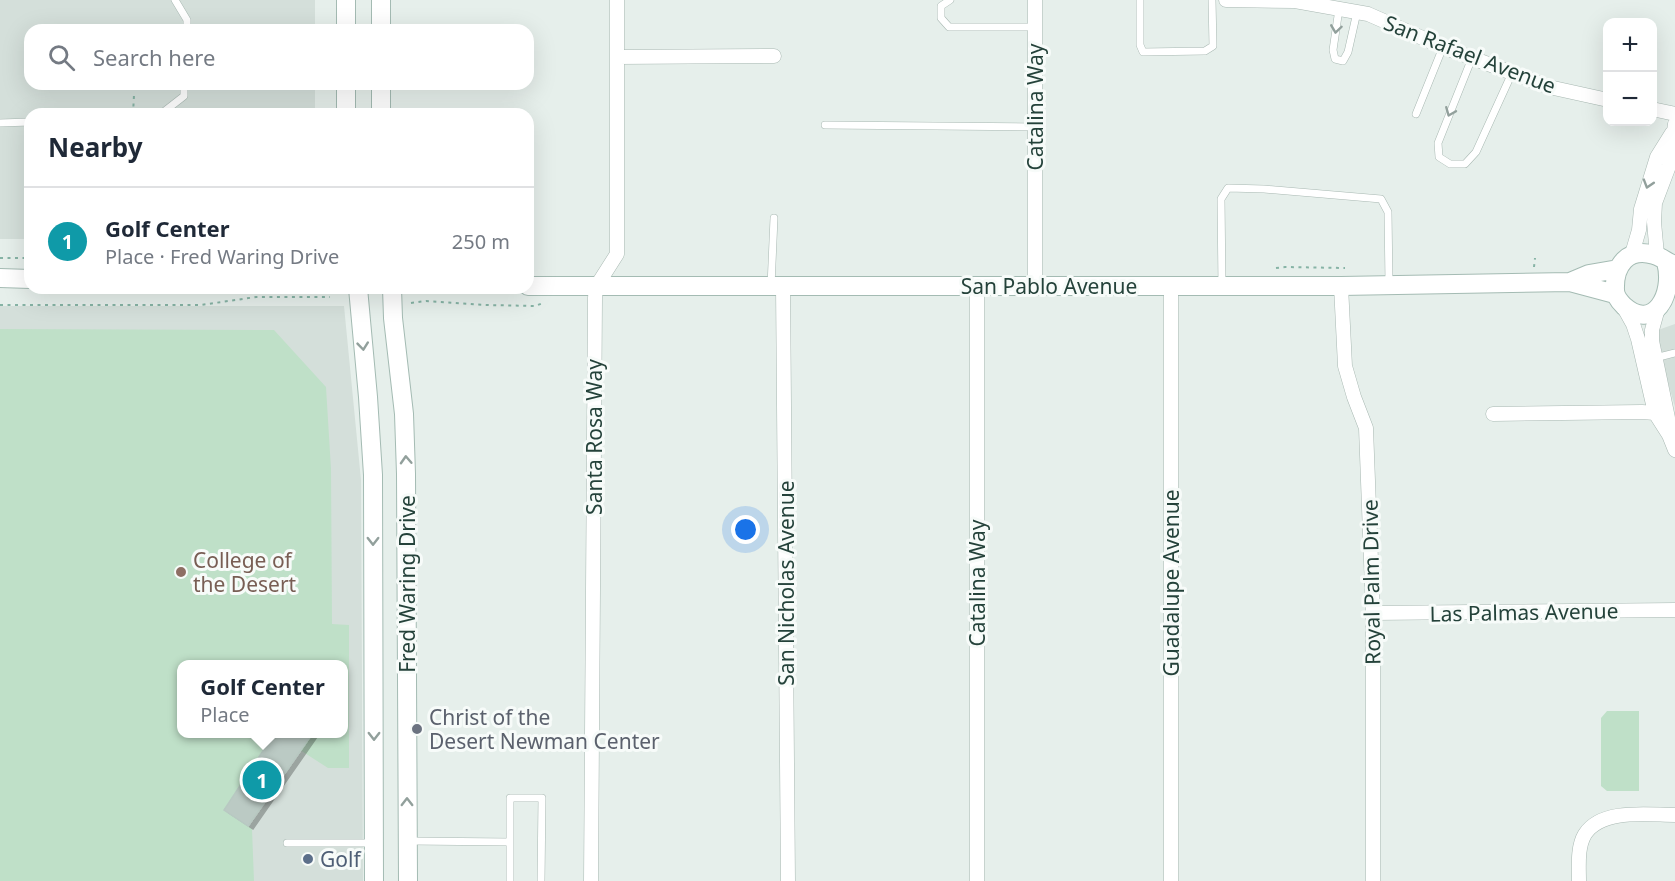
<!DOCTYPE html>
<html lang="en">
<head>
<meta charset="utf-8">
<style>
	body { margin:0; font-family:"Noto Sans",sans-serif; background:#f6f6f7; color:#1f2937 }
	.controls { position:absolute; right:18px; top:18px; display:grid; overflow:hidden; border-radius:12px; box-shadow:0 6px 24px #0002 }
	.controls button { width:54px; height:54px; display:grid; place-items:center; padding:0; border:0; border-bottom:2px solid #e0e1e3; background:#fff; color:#1f2937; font:30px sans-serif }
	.you { position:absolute; left:746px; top:530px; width:21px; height:21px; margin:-15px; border:4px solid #fff; border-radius:50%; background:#1a73e8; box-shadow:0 0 0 9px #1a73e833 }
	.badge { display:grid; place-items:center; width:39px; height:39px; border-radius:50%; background:#7f5249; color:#fff; font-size:20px; font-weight:700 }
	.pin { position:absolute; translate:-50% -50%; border:3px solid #fff; box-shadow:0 2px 6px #0006 }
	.popup { position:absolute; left:177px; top:660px; width:171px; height:78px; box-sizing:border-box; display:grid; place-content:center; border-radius:12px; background:#fff; filter:drop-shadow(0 2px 4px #0005); font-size:20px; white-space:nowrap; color:#747a83 }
	.popup b { font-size:22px; color:#1f2937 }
	.popup::after { content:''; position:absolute; left:50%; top:100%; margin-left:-12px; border:12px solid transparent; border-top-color:#fff }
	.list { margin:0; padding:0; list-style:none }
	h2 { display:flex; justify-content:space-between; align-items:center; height:78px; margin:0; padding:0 24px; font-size:26px }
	h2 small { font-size:20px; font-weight:400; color:#747a83 }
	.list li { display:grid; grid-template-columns:39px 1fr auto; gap:18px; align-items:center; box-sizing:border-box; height:108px; padding:0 24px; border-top:2px solid #e0e1e3 }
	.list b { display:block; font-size:22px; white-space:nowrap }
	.list p { margin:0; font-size:20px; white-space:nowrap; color:#747a83 }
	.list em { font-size:20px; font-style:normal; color:#747a83 }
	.icon { flex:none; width:33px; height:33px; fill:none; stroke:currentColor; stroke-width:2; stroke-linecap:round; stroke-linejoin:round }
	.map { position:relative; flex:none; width:1675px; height:881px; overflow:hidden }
	.search { position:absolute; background:#fff; box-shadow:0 6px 24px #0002; left:24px; top:24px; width:510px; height:66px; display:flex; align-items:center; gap:15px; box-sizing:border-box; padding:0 21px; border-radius:18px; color:#747a83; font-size:22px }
	.panel { position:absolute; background:#fff; box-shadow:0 6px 24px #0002; left:24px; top:108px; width:510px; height:186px; border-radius:18px }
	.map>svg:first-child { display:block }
	.built { fill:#d4dfda; fill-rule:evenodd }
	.green { fill:#bfe0c8 }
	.building { fill:#bbcac4; stroke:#b8c9c2; stroke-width:1.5; filter:url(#shadow) }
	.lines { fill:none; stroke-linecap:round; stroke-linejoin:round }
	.lane-casing { stroke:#a8b8b2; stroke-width:8 }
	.street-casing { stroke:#a8b8b2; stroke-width:15 }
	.secondary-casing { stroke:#a4bbb3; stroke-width:20 }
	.path { stroke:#86b3a5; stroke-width:2; stroke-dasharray:3 4.5; stroke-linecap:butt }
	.lane { stroke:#fff; stroke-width:7 }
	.street { stroke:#fff; stroke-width:14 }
	.secondary { stroke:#fff; stroke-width:18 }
	.oneway { stroke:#92a09c }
	.education-dot { fill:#8d6e63; stroke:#f7fbf9; stroke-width:2 }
	.worship-dot { fill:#6b7280; stroke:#f7fbf9; stroke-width:2 }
	.service-dot { fill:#5c6f8a; stroke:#f7fbf9; stroke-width:2 }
	.labels { text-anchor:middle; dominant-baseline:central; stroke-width:6; stroke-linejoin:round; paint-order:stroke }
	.street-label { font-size:21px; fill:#24423a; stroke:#f7fbf9 }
	.education-label { font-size:21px; fill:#785e54; stroke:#f7fbf9; text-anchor:start }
	.worship-label { font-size:21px; fill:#5b616d; stroke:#f7fbf9; text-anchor:start }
	.service-label { font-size:21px; fill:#4e5e75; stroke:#f7fbf9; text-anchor:start }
</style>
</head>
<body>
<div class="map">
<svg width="1675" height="881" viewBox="0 0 1675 881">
	<defs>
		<filter id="shadow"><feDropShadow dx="5" dy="3" stdDeviation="0" flood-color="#0004"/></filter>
	</defs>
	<rect width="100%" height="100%" fill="#e6efeb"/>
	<path class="built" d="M0 0H315V30H30V84H315V114H30V239H0Z
		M0 306H344L361 480 363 881H0ZM181 664H343V734H181Z
		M1675 324V407L1656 341 1658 330Z"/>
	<path class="green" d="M0 329 274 330 326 387 331 469 332 624 349 625V768H328L300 750 312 734H343V664H181V734H274L224 810 252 829 254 881H0Z
		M1607 711H1639V791H1607L1601 786V718Z"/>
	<path class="building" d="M274 734H312L248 826 224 810Z"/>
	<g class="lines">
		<defs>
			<path id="lane" d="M175 0 187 20V30
				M950 0 941 6V18L949 27H1035
				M1140 0V45L1143 52 1205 51 1213 46 1212 0
				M1339 9 1333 50 1335 59 1343 61 1348 52 1357 12
				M1472 58 1438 143 1439 157 1450 164H1465L1476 152 1512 73
				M161 114 184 96V84
				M1416 114 1443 47
				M0 123 30 122
				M825 125 1035 127
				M771 286 774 218
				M1222 286 1221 199 1228 188 1264 189 1381 199 1388 212 1389 283
				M1655 358 1675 353
				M410 841 510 842
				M287 843H372
				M510 881V798H542L541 881"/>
			<path id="street" d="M1035 0V286
				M1226 0 1295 1 1368 14 1443 47 1549 87 1608 100
				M617 57 774 56
				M1652 109 1675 114
				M1632 254 1639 230 1641 209 1657 157 1672 133
				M1657 255 1654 222 1655 203 1669 166 1675 124
				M783 286 788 881
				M1171 286V881
				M1341 286 1345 366 1354 397 1366 428 1373 613V881
				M1623 306 1633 324 1638 339 1655 413 1669 435 1675 450
				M1657 312 1652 330V341L1668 418 1669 430
				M1493 414 1642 412 1655 413
				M1373 613 1675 610
				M591 881 595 298 596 287 617 254V0
				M977 881V286
				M1579 881C1579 867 1577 847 1585 834 1602 808 1648 815 1675 815"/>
			<path id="secondary" d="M381 0V30
				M346 30V0
				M346 84V114
				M381 84V114
				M1666 262C1675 295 1653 332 1624 306 1619 301 1615 296 1615 290 1614 265 1628 247 1654 255 1662 257 1668 263 1675 265
				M0 278 30 279
				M1570 282 1589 274 1618 269
				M528 286H1341L1570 282 1615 294
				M358 288 368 397 373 475 374 881
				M392 288 393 318 404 414 406 474 408 881"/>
		</defs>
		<use href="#lane" class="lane-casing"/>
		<use href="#street" class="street-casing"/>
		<use href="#secondary" class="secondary-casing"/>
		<path class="path" d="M133 114 134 95
			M0 258H30
			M1534 267 1535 258
			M1276 268 1285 267 1345 268
			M411 303 426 301 485 305 535 306 543 303
			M0 305H201L256 297H330"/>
		<use href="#lane" class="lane"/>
		<use href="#street" class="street"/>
		<use href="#secondary" class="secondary"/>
	</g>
	<defs><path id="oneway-chevron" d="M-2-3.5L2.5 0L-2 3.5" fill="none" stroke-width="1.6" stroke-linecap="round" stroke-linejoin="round" transform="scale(1.5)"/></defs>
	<g class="oneway">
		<use href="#oneway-chevron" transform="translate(1336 29) rotate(98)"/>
		<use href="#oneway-chevron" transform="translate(1450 112) rotate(112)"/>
		<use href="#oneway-chevron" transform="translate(1648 184) rotate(107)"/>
		<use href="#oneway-chevron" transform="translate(363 346) rotate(84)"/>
		<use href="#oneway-chevron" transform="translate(406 460) rotate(-93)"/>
		<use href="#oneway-chevron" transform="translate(373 541) rotate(90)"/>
		<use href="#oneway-chevron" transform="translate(374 736) rotate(90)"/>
		<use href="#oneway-chevron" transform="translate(407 802) rotate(-90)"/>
	</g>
	<circle class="education-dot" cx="181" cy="572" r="6"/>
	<circle class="worship-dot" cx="417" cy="729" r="6"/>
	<circle class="service-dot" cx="308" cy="859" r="6"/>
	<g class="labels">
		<g class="street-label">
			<text transform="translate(1470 54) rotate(21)">San Rafael Avenue</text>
			<text transform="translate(1035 107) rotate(-90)">Catalina Way</text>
			<text x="1049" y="286">San Pablo Avenue</text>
			<text transform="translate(594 437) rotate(-90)">Santa Rosa Way</text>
			<text transform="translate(1371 582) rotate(-91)">Royal Palm Drive</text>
			<text transform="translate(786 583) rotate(-90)">San Nicholas Avenue</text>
			<text transform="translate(977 583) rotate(-90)">Catalina Way</text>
			<text transform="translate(1171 583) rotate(-90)">Guadalupe Avenue</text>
			<text transform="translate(407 584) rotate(-90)">Fred Waring Drive</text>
			<text transform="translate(1524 612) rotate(-1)">Las Palmas Avenue</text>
		</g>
		<g class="education-label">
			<text x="193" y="560">College of<tspan x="193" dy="24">the Desert</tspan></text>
		</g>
		<g class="worship-label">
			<text x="429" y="717">Christ of the<tspan x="429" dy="24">Desert Newman Center</tspan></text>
		</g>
		<g class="service-label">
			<text x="320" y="859">Golf</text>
		</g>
	</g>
</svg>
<div class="controls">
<button>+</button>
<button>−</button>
</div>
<div class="you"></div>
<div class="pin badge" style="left:262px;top:780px;background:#0f9aa8">1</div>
<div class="popup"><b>Golf Center</b>Place</div>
<div class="search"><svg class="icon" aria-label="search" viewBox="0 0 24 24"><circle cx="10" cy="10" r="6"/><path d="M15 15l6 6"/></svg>Search here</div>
<section class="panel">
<h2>Nearby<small></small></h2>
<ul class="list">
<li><span class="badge" style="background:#0f9aa8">1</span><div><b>Golf Center</b><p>Place · Fred Waring Drive</p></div><em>250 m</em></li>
</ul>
</section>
</div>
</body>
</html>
